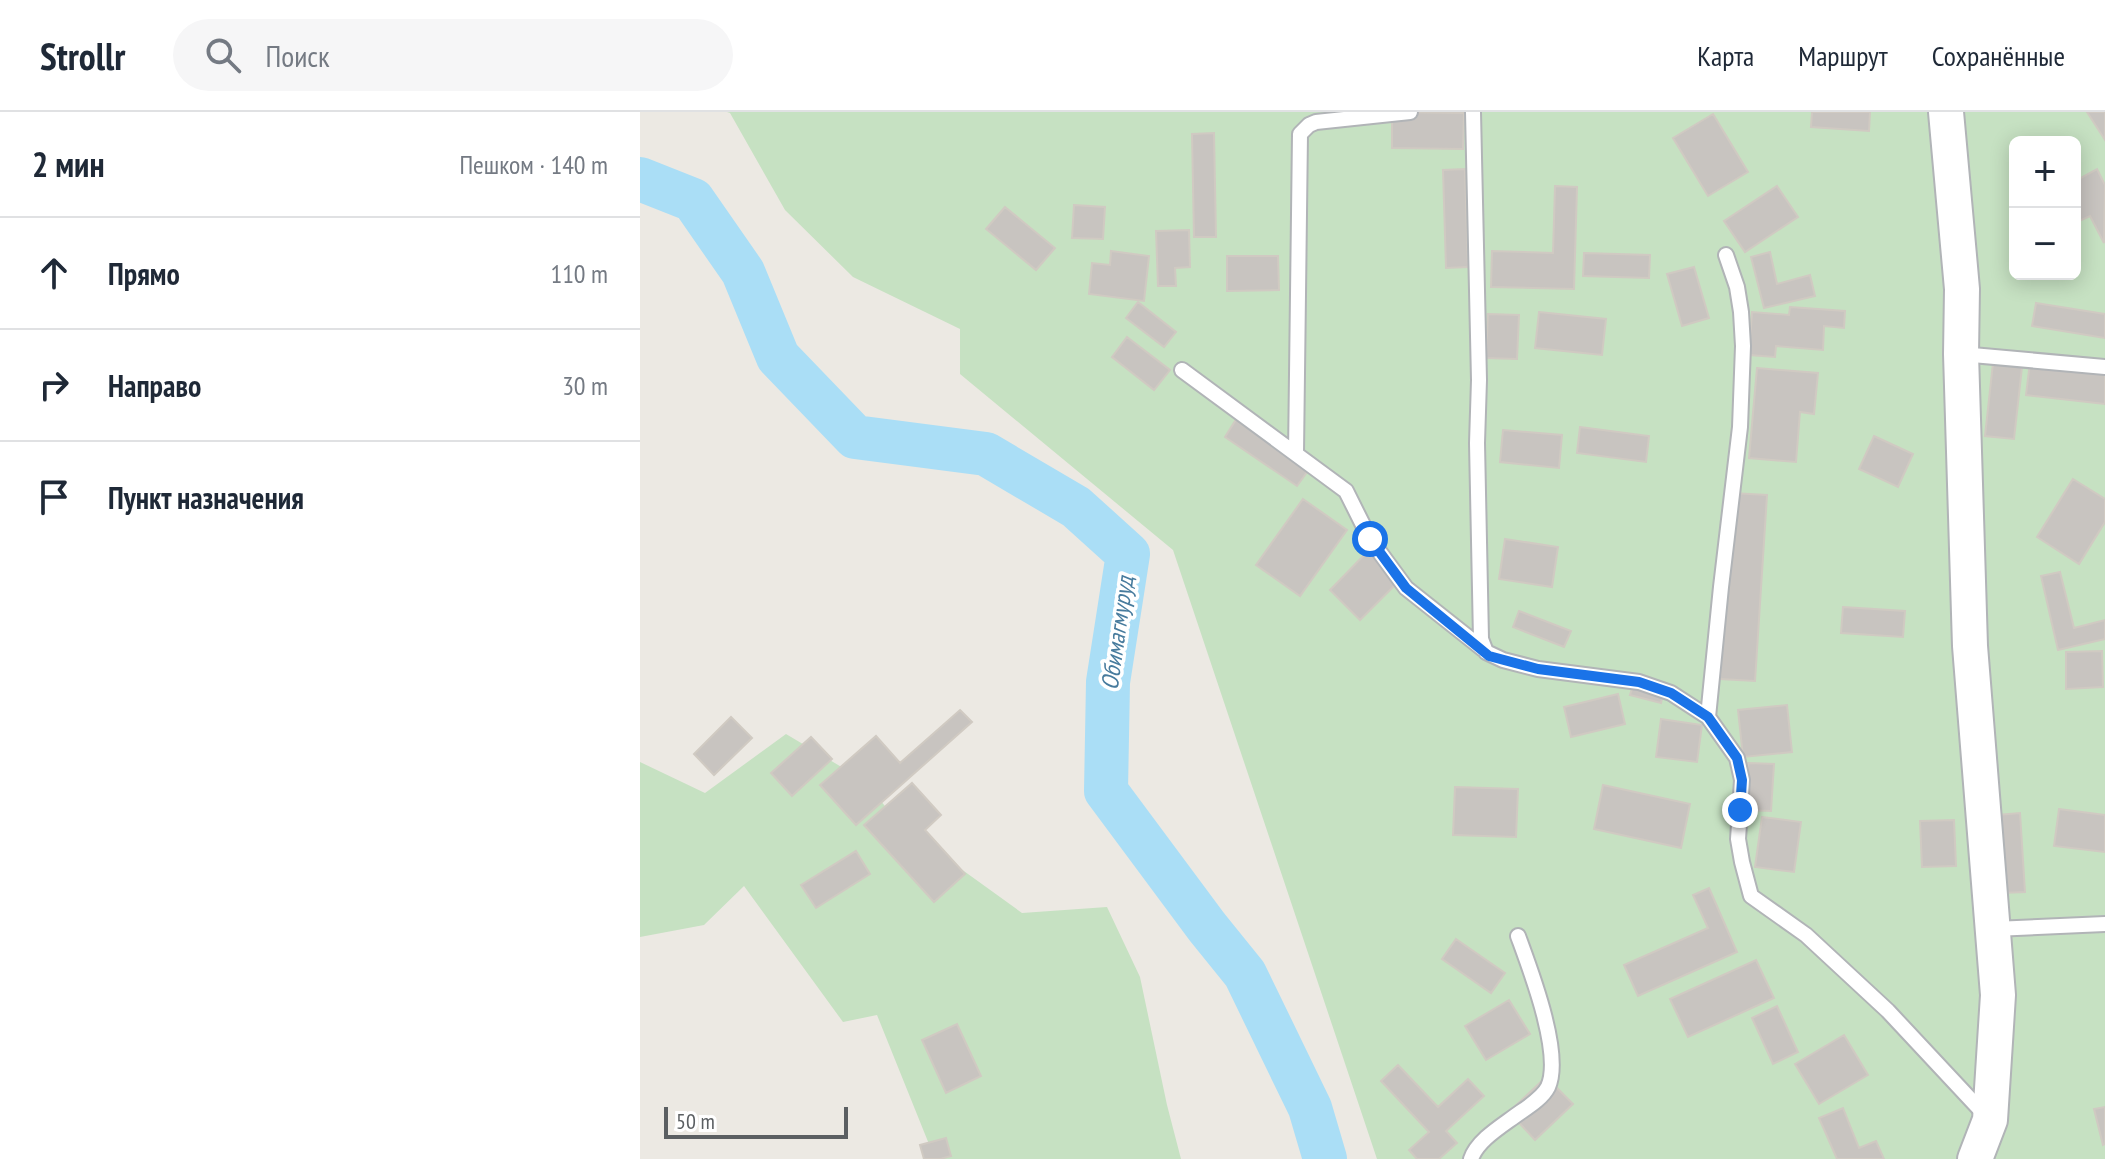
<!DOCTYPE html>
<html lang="ru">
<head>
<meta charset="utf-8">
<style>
	body { margin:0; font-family:"PT Sans Narrow",sans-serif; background:#f6f6f7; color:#1f2937 }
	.controls { position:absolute; right:24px; top:24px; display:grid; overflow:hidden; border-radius:12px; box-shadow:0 4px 20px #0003 }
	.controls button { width:72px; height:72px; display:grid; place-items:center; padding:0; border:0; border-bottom:2px solid #e0e1e3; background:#fff; color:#1f2937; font:40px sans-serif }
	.scale { position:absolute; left:24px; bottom:20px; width:184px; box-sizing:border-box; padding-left:8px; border:4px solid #5b5f62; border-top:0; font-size:22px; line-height:28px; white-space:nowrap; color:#5b5f62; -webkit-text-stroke:6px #fff; paint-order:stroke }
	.stop { position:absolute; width:24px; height:24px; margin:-18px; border:6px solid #1a73e8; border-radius:50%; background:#fff }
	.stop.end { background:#1a73e8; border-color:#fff; box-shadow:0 2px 8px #0008 }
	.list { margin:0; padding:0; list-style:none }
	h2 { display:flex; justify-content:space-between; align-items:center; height:104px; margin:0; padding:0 32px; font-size:34px }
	h2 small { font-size:26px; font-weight:400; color:#747a83 }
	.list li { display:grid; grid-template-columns:52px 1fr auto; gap:24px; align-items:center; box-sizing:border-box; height:112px; padding:0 32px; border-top:2px solid #e0e1e3 }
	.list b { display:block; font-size:30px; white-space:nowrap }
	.list em { font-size:26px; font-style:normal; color:#747a83 }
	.icon { flex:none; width:44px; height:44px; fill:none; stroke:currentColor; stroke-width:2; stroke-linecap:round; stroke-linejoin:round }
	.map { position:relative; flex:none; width:1465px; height:1047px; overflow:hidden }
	header { display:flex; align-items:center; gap:48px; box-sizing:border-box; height:112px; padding:0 40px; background:#fff; border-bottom:2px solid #e0e1e3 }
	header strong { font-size:38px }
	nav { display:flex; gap:44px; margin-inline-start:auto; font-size:28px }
	.search { width:560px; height:72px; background:#f6f6f7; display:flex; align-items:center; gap:20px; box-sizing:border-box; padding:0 28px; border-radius:44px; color:#747a83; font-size:30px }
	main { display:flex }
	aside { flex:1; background:#fff }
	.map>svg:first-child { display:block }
	.green { fill:#c6e1c2; fill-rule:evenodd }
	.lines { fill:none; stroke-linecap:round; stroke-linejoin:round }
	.river { stroke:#aadef6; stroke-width:44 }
	.building { fill:#c8c4c0; stroke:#d0cac2; stroke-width:2 }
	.service-casing { stroke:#b1b4b7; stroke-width:18 }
	.tertiary-casing { stroke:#b1b4b7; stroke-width:38 }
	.service { stroke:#fff; stroke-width:14 }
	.tertiary { stroke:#fff; stroke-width:34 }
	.route { stroke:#1a73e8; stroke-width:10 }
	.labels { text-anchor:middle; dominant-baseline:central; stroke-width:7; stroke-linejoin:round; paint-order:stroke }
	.water-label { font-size:24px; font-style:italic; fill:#477b9d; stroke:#fff }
</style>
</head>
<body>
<header>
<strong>Strollr</strong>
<div class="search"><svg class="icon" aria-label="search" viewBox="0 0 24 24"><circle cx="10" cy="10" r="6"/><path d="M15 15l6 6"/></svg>Поиск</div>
<nav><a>Карта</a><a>Маршрут</a><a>Сохранённые</a></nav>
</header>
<main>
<aside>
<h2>2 мин<small>Пешком · 140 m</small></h2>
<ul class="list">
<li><svg class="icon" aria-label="ahead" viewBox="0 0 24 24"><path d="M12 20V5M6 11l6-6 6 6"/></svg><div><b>Прямо</b></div><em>110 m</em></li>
<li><svg class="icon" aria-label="right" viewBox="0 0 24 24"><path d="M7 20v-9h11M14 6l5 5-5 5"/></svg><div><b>Направо</b></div><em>30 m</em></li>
<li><svg class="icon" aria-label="arrive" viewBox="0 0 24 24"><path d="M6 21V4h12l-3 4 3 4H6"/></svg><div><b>Пункт назначения</b></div></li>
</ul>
</aside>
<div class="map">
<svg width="1465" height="1047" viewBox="0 0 1465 1047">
	<rect width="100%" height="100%" fill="#ece9e3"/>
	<path class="green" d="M87 0H1465V1047H737L533 438 320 262V217L213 165 145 98 90 1ZM1375 30H1435V162H1375Z
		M146 622 225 669 260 713 382 801 467 795 500 865 527 993 541 1047H295L237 903 203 910 104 774 64 813 0 825V650L65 681Z"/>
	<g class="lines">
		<path class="river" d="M0 67 53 88 103 160 138 245 215 325 346 342 436 395 488 442 468 570 466 679 567 815 605 862 670 996 685 1047"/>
	</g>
	<path class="building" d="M752 0 824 1 823 37 752 36Z
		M1172 0H1230L1229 19 1171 15Z
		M1447 0H1465V28Z
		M1073 2 1108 60 1068 84 1033 26Z
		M574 21 576 125H554L552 22Z
		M825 57 828 155 806 156 803 58Z
		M1457 57 1465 73 1464 131 1450 104 1435 111V69Z
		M915 74 937 75 934 177 851 175 852 139 913 141Z
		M1137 74 1158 105 1105 140 1084 109Z
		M434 93 465 95 463 127 432 126Z
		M365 95 415 136 396 158 346 117Z
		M549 118 550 155 535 156 536 174H518L516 119Z
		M471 139 509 144 504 189 449 182 452 151 470 153Z
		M1130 140 1137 172 1170 163 1175 184 1124 196 1111 145Z
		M944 141 1010 143 1009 166 943 164Z
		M587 144H638L639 178 587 179Z
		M1054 155 1069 206 1042 214 1027 162Z
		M498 190 536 220 524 235 486 206Z
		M1396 191 1465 202V226L1392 214Z
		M1150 195 1205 199 1204 216 1184 214 1183 238 1136 234 1135 245 1109 243 1112 200 1149 203Z
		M899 200 966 207 962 243 895 236Z
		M848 202 879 203 877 247 846 246Z
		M487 225 530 258 514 278 472 245Z
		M1354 242 1383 246 1374 327 1345 324Z
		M1391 242 1465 252V292L1386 283Z
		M1117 256 1178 261 1174 302 1160 300 1156 350 1109 346Z
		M597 306 670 356 657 374 585 325Z
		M940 315 1009 324 1006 350 937 341Z
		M863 318 922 323 919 356 860 350Z
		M1234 324 1273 342 1258 375 1219 357Z
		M1433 367 1465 387V410L1439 452 1397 425Z
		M1092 381 1127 383 1115 569 1080 567Z
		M663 387 707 418 660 484 616 453Z
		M865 427 918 435 912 475 859 467Z
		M729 438 760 468 720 508 690 478Z
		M1420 460 1434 516 1465 508V527L1418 538 1401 464Z
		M1203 495 1265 499 1263 525 1201 521Z
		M879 499 931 519 924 535 873 515Z
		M1462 539 1463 575 1426 577V540Z
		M996 564 1026 571 1021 591 990 583Z
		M978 582 985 612 931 625 924 595Z
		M1147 593 1152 640 1103 645 1098 598Z
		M320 598 332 610 216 713 180 673 236 624 260 651Z
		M91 605 112 626 74 663 54 642Z
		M1021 607 1062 613 1057 650 1016 645Z
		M171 625 192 647 152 684 131 661Z
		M1108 651 1134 652 1131 699 1105 698Z
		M272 671 301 703 285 718 325 762 294 790 224 713Z
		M963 673 1050 692 1041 736 954 717Z
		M815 675 878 677 876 725 813 723Z
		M1419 697 1465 703V740L1414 734Z
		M1380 701 1385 780 1362 781 1357 703Z
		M1122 705 1161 710 1154 760 1115 755Z
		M1314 708 1316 754 1282 755 1280 709Z
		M216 739 230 762 176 796 161 773Z
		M1069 776 1097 840 998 884 984 853 1068 816 1053 783Z
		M816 827 865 861 851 881 802 847Z
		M1116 848 1134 886 1048 925 1030 887Z
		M869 888 890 922 846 948 825 914Z
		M1137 894 1158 940 1133 952 1112 906Z
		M317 912 341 964 306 981 282 928Z
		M1204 923 1228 963 1179 992 1155 952Z
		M758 953 798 995 828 967 844 984 806 1019 817 1031 799 1047H777L769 1038 789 1020 741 969Z
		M906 965 933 992 895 1028 869 1000Z
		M1465 995V1032L1463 1033 1454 997Z
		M1203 996 1219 1036 1236 1029 1244 1047H1197L1179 1006Z
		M306 1026 311 1044 300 1047H284L280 1033Z"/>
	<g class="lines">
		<defs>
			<path id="service" d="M833 0 839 268 837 331 841 527 846 540 863 548 898 557 999 570 1031 581 1068 605 1097 646 1102 668 1098 727 1102 750 1111 784 1166 823 1248 899 1347 1005
				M1321 242 1465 255
				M542 258 706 379 730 427 766 476 843 537
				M656 342 660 22 669 13 676 10 770 0
				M1068 605 1081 475 1100 315 1103 234 1101 200 1097 175 1086 143
				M1354 817 1465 812
				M831 1047C837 1029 860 1015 875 1004 886 996 902 987 908 975 923 942 890 857 878 824"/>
			<path id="tertiary" d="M1306 0 1322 177 1321 242 1330 534 1358 883 1350 1008 1335 1047"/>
		</defs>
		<use href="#service" class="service-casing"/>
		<use href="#tertiary" class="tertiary-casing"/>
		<use href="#service" class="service"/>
		<use href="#tertiary" class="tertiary"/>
	</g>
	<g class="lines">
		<path class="route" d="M730 427 766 476 849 544 898 557 999 570 1031 581 1068 605 1097 646 1102 668 1100 698"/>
	</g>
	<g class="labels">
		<g class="water-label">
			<text transform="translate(477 521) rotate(-82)">Обимагмуруд</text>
		</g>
	</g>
</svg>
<div class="controls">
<button>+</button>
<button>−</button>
</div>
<div class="scale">50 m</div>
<div class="stop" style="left:730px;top:427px"></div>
<div class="stop end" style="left:1100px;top:698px"></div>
</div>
</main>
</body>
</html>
